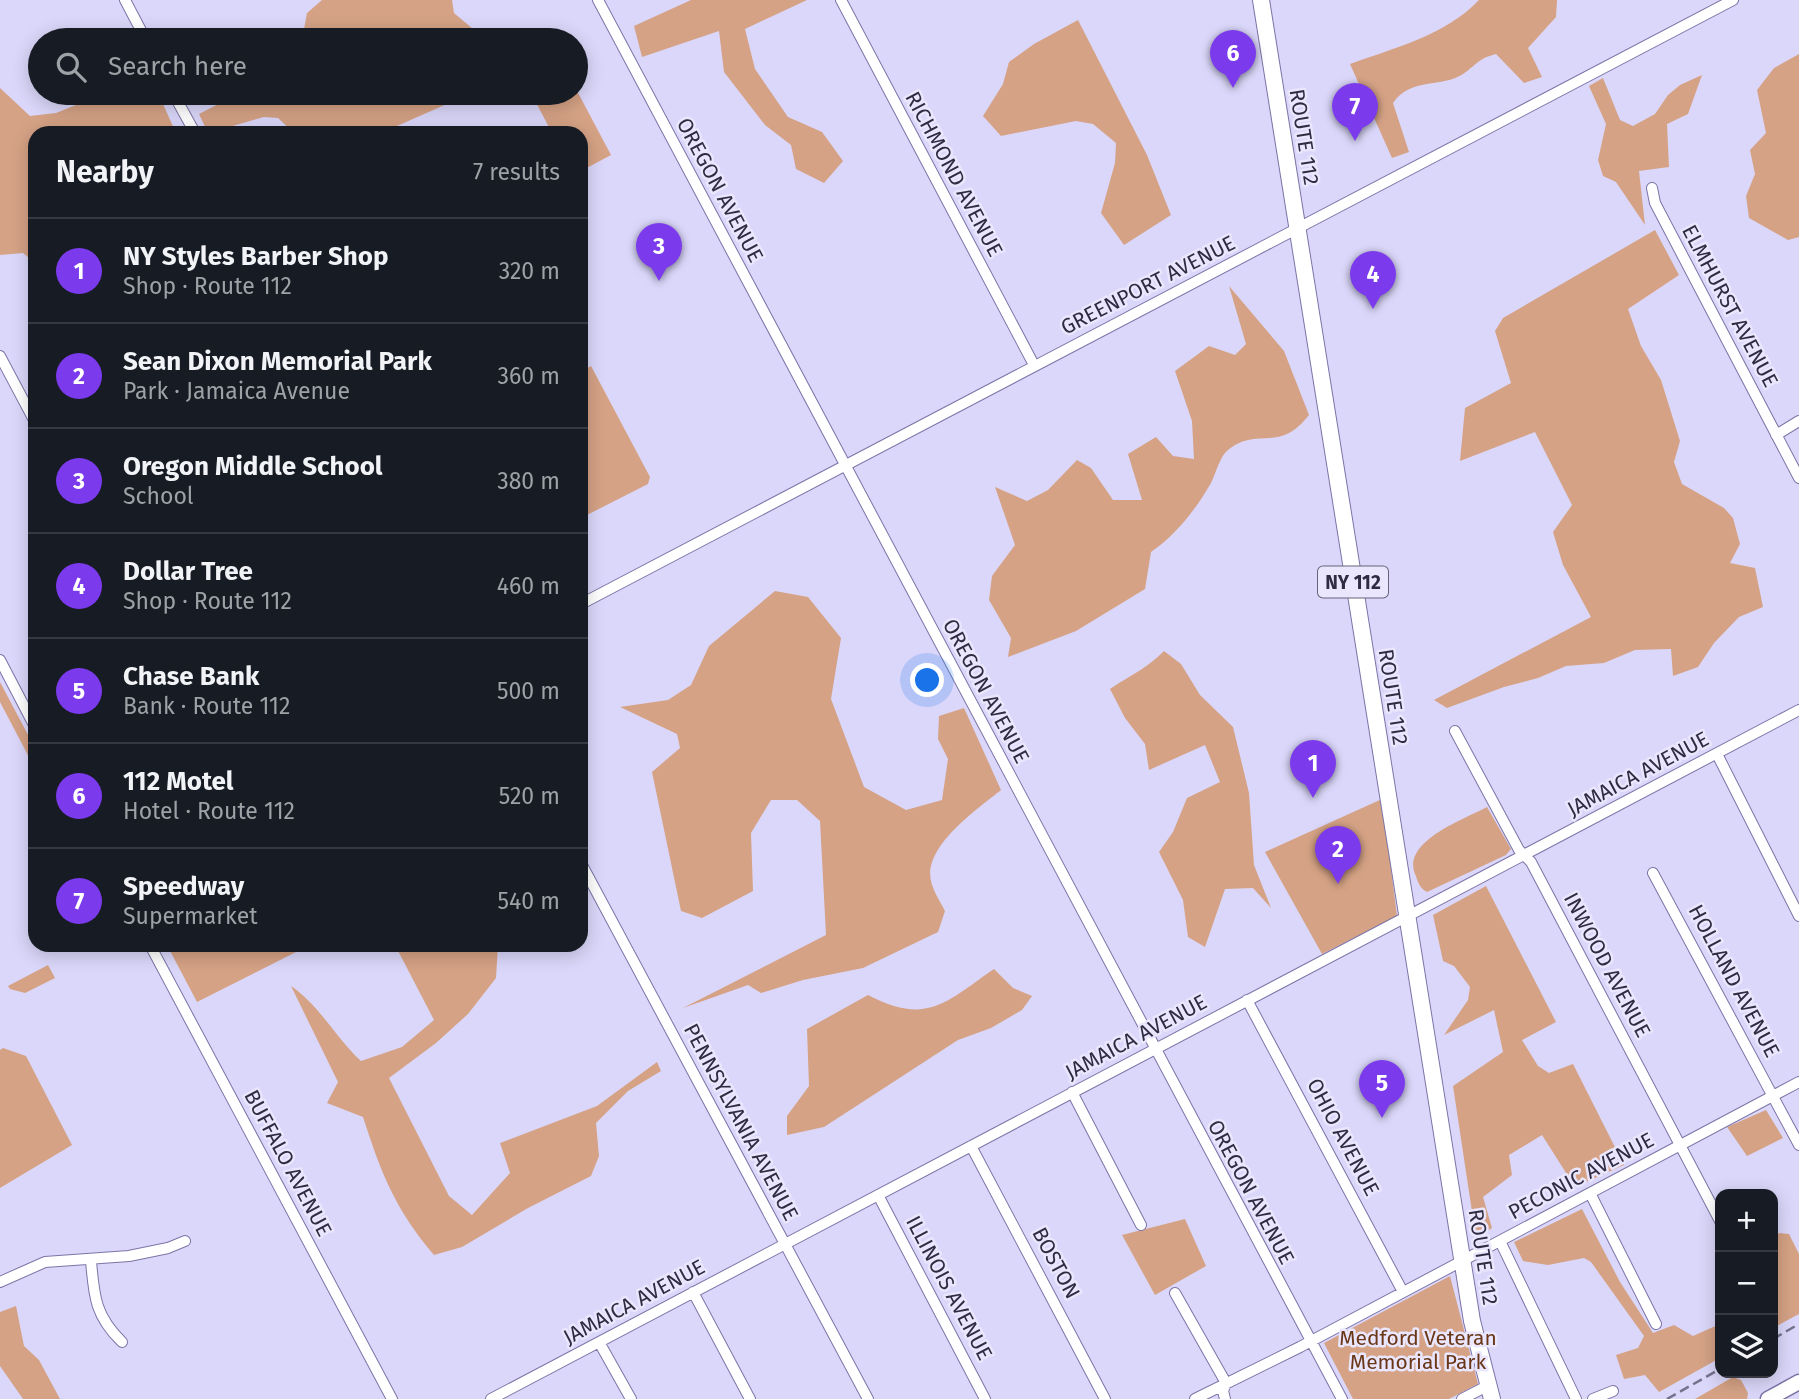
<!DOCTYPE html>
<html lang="en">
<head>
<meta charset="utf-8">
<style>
	body { margin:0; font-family:"Fira Sans",sans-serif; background:#242831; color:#f1f3f6 }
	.controls { position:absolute; right:21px; bottom:21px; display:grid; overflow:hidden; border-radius:14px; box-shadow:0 4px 18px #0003 }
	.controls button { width:63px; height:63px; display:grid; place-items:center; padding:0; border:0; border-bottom:2px solid #363941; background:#171b24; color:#f1f3f6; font:35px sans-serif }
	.you { position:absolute; left:928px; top:681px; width:24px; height:24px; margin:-18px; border:5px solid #fff; border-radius:50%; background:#1a73e8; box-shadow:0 0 0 10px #1a73e833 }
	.badge { display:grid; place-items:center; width:46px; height:46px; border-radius:50%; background:#7c3aed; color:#fff; font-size:23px; font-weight:700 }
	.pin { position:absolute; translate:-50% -58px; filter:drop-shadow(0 2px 4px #0008) }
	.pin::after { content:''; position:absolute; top:37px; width:24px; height:21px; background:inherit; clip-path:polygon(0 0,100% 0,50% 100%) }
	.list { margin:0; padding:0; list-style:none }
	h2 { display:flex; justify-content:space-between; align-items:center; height:91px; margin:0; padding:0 28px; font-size:30px }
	h2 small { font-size:23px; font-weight:400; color:#9ea1a6 }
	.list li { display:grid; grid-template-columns:46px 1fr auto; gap:21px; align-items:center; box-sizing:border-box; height:105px; padding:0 28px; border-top:2px solid #363941 }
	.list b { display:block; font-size:26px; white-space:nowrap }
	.list p { margin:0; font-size:23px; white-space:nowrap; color:#9ea1a6 }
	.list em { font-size:23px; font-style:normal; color:#9ea1a6 }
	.icon { flex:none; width:38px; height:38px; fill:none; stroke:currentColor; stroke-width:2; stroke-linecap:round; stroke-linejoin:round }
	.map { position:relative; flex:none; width:1799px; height:1399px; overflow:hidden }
	.search { position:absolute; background:#171b24; box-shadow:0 4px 18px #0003; left:28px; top:28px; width:560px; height:77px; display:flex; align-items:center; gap:18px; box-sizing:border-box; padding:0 24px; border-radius:38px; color:#9ea1a6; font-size:26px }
	.panel { position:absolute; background:#171b24; box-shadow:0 4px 18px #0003; left:28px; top:126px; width:560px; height:826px; border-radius:21px }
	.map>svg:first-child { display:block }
	.green { fill:#d5a285 }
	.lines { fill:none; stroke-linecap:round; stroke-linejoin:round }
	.street-casing { stroke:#7b74a7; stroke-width:12 }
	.secondary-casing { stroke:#7b74a7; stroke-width:17 }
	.primary-casing { stroke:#7b74a7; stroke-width:18 }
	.street { stroke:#fff; stroke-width:10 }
	.secondary { stroke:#fff; stroke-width:14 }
	.primary { stroke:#fff; stroke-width:16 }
	.rail { stroke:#75718d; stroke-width:2.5; stroke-dasharray:10 5; stroke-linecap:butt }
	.labels { text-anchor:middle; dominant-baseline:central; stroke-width:5; stroke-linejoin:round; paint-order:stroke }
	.shield { fill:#e9e6fd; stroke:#676379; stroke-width:2 }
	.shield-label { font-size:19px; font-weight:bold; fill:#2f2b41 }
	.street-label { font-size:21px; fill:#2f2b41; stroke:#e9e6fd }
	.park-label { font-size:21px; fill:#6a3717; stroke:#e9e6fd }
</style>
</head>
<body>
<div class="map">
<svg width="1799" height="1399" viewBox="0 0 1799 1399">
	<rect width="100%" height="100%" fill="#dbd7fa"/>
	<path class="green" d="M322 0H452L454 13 486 40H302L307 13Z
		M691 0H807L745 29 755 69 788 117 822 132 843 161 824 183 796 169 791 145 765 125 724 72 719 31 642 57 634 26Z
		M1479 0H1557L1556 17 1528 48 1542 77 1524 83 1496 54C1477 59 1478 64 1463 74 1442 88 1411 77 1393 103L1409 152 1392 158 1350 64C1394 48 1446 35 1479 0Z
		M1078 20 1147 155 1171 215 1124 245 1101 213 1115 163 1116 143 1093 124 1076 121 1001 136 983 116 1003 84 1009 62 1034 44Z
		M1799 54V237L1788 240 1749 218 1746 196 1755 174 1750 150 1766 133 1757 90 1774 68Z
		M1702 75 1688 114 1667 124 1669 167 1639 171 1645 225 1616 182 1603 176 1598 160 1606 124 1589 86 1603 78 1620 120 1633 126 1655 114 1668 95 1680 85Z
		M0 88 30 116 56 113 106 93H158L176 133H35V263L23 253 0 255Z
		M576 89 611 155 581 171V133H552L531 93H576Z
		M240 93H472L381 133H294L278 118 264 117 208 133 199 114Z
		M1655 230 1679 275 1628 309 1641 346 1661 380 1680 441 1674 462 1682 484 1724 508 1733 518 1740 544 1730 563 1755 568 1763 607 1739 617 1714 643 1698 667 1673 676 1671 649 1635 650 1604 663 1566 666 1538 678 1504 687 1447 708 1434 700 1591 617 1563 565 1553 532 1572 505 1535 432 1460 461 1465 408 1511 383 1495 331 1503 318Z
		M1229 286 1284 351 1309 415C1279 454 1258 426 1228 450 1220 456 1216 473 1211 483 1196 509 1176 535 1151 552L1145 589 1076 631 1008 657 1011 638 989 600 992 576 1015 545 995 487 1027 501 1048 490 1077 460 1091 468 1113 500H1142L1128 454 1156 437 1173 456 1194 459 1192 421 1175 371 1209 346 1235 355 1246 344Z
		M591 366 650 477 648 484 581 518V372Z
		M775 591 808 597 841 638 831 699 864 787 906 810 942 800 948 759 938 739 939 716 964 708 1001 790C979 808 923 846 931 881 933 891 940 901 945 911L938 932 863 968 803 980 761 993 748 985 683 1008 826 935 820 821 797 800H771L751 833 753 891 702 918 681 911 652 772 680 748 677 734 620 707 668 700 691 685 709 646Z
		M1164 651 1181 664 1200 695 1233 727 1249 793 1254 865 1271 908 1253 888 1225 889 1205 947 1188 937 1183 900 1159 852 1173 832 1187 798 1220 782 1205 745 1149 770 1145 744 1125 718 1110 689C1131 675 1146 669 1164 651Z
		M0 682 35 748V761L32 763 0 702Z
		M1382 799 1397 916 1322 954 1265 852Z
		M1487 807 1511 849 1506 855 1427 892C1419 888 1418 881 1415 874 1402 841 1465 819 1487 807Z
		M1486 886 1556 1022 1522 1040 1538 1066 1549 1073 1573 1064 1624 1165 1575 1187 1542 1135 1509 1155 1512 1175 1483 1197 1492 1228 1476 1238 1453 1086 1503 1052 1494 1010 1444 1035 1468 1000 1470 987 1454 966 1443 961 1433 915Z
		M167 945H332L323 949 300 950 197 1002Z
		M395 945H498L496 978 468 1014 436 1043 389 1078 449 1196 472 1215 510 1173 500 1143 597 1106 657 1062 661 1071 628 1091 596 1123 599 1156 591 1176 528 1208 462 1247 434 1255C395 1209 381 1173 363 1117L327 1103 338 1082 291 986C319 1005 336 1038 361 1061L402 1047 434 1020Z
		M48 965 55 978 25 993 10 989 8 986Z
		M994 969 1013 988 1032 996 1022 1010 991 1028 958 1040 824 1127 787 1135V1116L809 1086 807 1029 868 995C927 1026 946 1002 994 969Z
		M3 1048 26 1056 72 1145 0 1188V1050Z
		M1766 1110 1783 1138 1747 1156 1727 1127Z
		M1582 1209 1620 1282 1653 1333 1674 1325 1693 1336 1720 1324V1358L1659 1392 1645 1375 1624 1379 1616 1355 1638 1348 1644 1336 1591 1262 1584 1258 1548 1265 1523 1261 1514 1242Z
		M1185 1219 1206 1266 1155 1295 1122 1235Z
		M1779 1233 1789 1234 1799 1254V1314L1773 1328V1241Z
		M1450 1276 1478 1384 1449 1399H1353L1324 1343Z
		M16 1306 24 1346 39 1360 60 1399H23L0 1366V1312Z
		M1733 1377 1741 1380 1748 1393 1747 1399H1695Z"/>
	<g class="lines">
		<defs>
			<path id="street" d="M125 0 146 40
				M598 0 1342 1399
				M841 0 1034 365
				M173 93 195 133
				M1652 188 1655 203 1799 478
				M0 356 35 422
				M1776 435 1799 421
				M581 604 1733 0
				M0 660 35 727
				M1455 731 1519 850 1531 862 1720 1221
				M1717 754 1799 916
				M581 863 868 1399
				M1653 873 1799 1145
				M150 945 392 1399
				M1247 1000 1403 1292
				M1072 1092 1141 1225
				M971 1146 1105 1399
				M1590 1193 1656 1324
				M878 1195 985 1399
				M1500 1241 1576 1399
				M91 1261C94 1296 95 1316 122 1342
				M0 1282 45 1262 129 1256 168 1248 185 1241
				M693 1292 750 1399
				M1175 1293 1226 1383 1223 1391 1225 1399
				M599 1342 631 1399
				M491 1399 1799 710
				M1195 1399 1300 1347 1799 1082
				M1462 1399 1489 1385
				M1593 1399 1613 1391"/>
			<path id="secondary" d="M1768 1399 1799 1382"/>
			<path id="primary" d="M1261 0 1472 1321 1492 1399"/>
		</defs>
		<use href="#street" class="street-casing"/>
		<use href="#secondary" class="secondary-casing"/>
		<use href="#primary" class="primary-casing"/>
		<use href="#street" class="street"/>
		<use href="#secondary" class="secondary"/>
		<use href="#primary" class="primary"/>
		<path class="rail" d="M1773 1339 1799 1324
			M1667 1399 1720 1369"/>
	</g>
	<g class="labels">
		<rect class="shield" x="1318" y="566.5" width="70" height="31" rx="5"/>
		<g class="shield-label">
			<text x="1353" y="582">NY 112</text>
		</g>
		<g class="street-label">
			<text transform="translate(1304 137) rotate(81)">ROUTE 112</text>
			<text transform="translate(954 174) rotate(62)">RICHMOND AVENUE</text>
			<text transform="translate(720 190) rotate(62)">OREGON AVENUE</text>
			<text transform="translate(1148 285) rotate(-27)">GREENPORT AVENUE</text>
			<text transform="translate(1730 306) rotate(62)">ELMHURST AVENUE</text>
			<text transform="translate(986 691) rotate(62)">OREGON AVENUE</text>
			<text transform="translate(1393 697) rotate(81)">ROUTE 112</text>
			<text transform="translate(1638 774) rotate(-28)">JAMAICA AVENUE</text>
			<text transform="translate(1607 965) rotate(62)">INWOOD AVENUE</text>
			<text transform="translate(1734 981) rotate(62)">HOLLAND AVENUE</text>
			<text transform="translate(1136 1037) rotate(-28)">JAMAICA AVENUE</text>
			<text transform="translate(741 1122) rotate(62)">PENNSYLVANIA AVENUE</text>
			<text transform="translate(1343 1137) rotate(62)">OHIO AVENUE</text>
			<text transform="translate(288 1163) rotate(62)">BUFFALO AVENUE</text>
			<text transform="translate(1581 1176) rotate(-28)">PECONIC AVENUE</text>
			<text transform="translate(1251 1192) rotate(62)">OREGON AVENUE</text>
			<text transform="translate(1483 1257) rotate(81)">ROUTE 112</text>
			<text transform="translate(1056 1263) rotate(62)">BOSTON</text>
			<text transform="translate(949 1288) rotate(62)">ILLINOIS AVENUE</text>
			<text transform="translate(634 1302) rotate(-28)">JAMAICA AVENUE</text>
		</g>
		<g class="park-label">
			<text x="1418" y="1338">Medford Veteran<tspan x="1418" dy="24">Memorial Park</tspan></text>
		</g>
	</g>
</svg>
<div class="controls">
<button>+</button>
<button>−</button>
<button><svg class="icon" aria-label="layers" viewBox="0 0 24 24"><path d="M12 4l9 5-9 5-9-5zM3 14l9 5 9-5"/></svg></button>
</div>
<div class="you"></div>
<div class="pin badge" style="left:1313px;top:798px">1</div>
<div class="pin badge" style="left:1338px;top:884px">2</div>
<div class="pin badge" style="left:659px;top:281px">3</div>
<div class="pin badge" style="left:1373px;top:309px">4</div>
<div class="pin badge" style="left:1382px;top:1118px">5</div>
<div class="pin badge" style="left:1233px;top:88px">6</div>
<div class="pin badge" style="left:1355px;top:141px">7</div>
<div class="search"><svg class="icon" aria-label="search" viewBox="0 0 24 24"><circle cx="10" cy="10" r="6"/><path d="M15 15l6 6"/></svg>Search here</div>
<section class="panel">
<h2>Nearby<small>7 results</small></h2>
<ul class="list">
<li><span class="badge">1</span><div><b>NY Styles Barber Shop</b><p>Shop · Route 112</p></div><em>320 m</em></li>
<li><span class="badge">2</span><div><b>Sean Dixon Memorial Park</b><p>Park · Jamaica Avenue</p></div><em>360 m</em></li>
<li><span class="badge">3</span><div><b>Oregon Middle School</b><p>School</p></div><em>380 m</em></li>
<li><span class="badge">4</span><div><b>Dollar Tree</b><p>Shop · Route 112</p></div><em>460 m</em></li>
<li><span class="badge">5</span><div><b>Chase Bank</b><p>Bank · Route 112</p></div><em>500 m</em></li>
<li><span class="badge">6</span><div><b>112 Motel</b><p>Hotel · Route 112</p></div><em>520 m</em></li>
<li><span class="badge">7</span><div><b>Speedway</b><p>Supermarket</p></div><em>540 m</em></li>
</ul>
</section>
</div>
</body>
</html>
